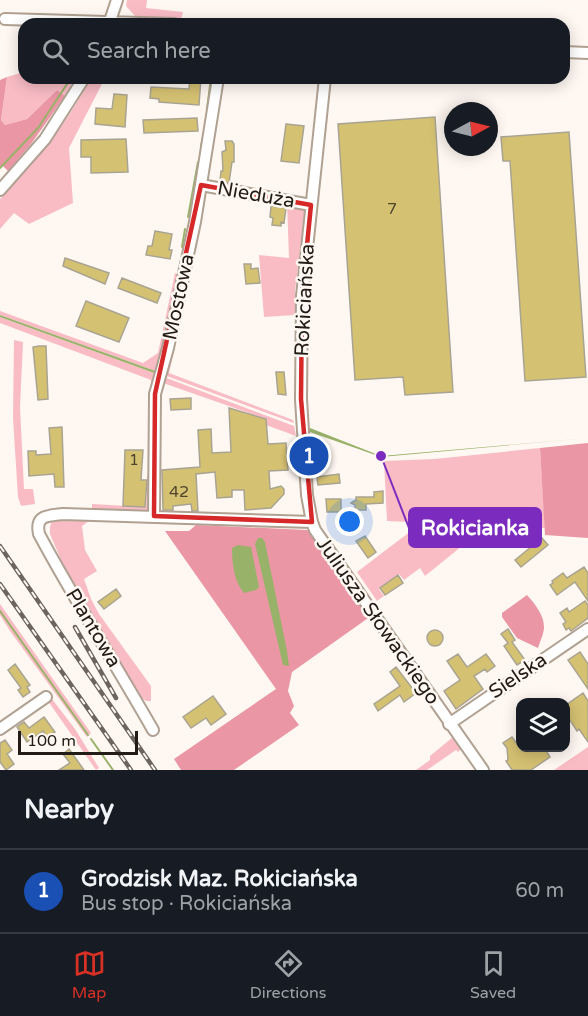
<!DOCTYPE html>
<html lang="en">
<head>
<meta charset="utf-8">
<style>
	body { margin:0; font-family:"Varela Round",sans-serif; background:#20242c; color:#f1f3f6 }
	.controls { position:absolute; right:18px; bottom:18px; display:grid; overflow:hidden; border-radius:12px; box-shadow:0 3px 15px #0003 }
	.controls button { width:54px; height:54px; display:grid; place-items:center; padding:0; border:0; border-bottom:2px solid #363941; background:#171b24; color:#f1f3f6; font:30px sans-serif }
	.compass { position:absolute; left:444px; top:102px; width:54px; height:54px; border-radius:50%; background:#171b24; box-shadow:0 3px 15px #0003; rotate:83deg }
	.scale { position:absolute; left:18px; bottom:15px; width:120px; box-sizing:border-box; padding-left:6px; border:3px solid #221c16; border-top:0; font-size:16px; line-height:21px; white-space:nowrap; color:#221c16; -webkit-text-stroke:4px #fff8f2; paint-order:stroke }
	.you { position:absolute; left:350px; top:522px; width:21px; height:21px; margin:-15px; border:4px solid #fff; border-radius:50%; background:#1a73e8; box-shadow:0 0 0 9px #1a73e833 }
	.badge { display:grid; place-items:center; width:39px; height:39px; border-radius:50%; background:#d93025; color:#fff; font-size:20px; font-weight:700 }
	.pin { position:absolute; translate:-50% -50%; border:3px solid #fff; box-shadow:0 2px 6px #0006 }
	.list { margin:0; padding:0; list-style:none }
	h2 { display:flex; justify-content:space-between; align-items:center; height:78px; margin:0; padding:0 24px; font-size:26px }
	h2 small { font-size:20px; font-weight:400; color:#9ea1a6 }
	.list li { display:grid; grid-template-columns:39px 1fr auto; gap:18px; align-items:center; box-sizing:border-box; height:84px; padding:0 24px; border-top:2px solid #363941 }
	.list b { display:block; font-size:22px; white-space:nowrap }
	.list p { margin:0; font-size:20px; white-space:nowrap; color:#9ea1a6 }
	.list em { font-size:20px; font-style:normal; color:#9ea1a6 }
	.icon { flex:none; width:33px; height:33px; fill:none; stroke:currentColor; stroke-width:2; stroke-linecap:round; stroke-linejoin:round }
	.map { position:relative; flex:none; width:588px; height:770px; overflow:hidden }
	.search { position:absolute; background:#171b24; box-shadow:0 3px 15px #0003; left:18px; right:18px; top:18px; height:66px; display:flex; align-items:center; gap:15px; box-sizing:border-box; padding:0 21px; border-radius:18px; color:#9ea1a6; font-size:22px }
	.sheet { height:162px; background:#171b24 }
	nav { display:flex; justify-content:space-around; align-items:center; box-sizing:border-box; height:84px; border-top:2px solid #363941; background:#171b24; font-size:16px; color:#9ea1a6 }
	nav a { display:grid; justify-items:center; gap:3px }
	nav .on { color:#d93025 }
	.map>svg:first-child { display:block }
	.green { fill:#f9bcc5 }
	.forest { fill:#ea96a5 }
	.water { fill:#99b269 }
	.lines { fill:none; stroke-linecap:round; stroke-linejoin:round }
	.stream { stroke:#99b269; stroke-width:2 }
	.building { fill:#d5c172; stroke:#a9a491; stroke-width:1.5 }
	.minor-casing { stroke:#b0a192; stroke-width:14 }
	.minor { stroke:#fff; stroke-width:10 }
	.rail-casing { stroke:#6b655f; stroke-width:4.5 }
	.rail { stroke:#fff8f2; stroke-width:2; stroke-dasharray:7; stroke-linecap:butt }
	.marked { fill:none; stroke:#d62828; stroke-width:4.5; stroke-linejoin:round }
	.labels { text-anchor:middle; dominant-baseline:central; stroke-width:5; stroke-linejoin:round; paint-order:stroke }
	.number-label { font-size:16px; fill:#4f452d }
	.street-label { font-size:20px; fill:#221c16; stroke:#fff8f2 }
	.leader { fill:none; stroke:#7b2cbf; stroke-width:2 }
	.callout-dot { fill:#7b2cbf; stroke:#fff8f2; stroke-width:2 }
	.callout { fill:#7b2cbf; stroke:#7b2cbf; stroke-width:2 }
	.callout-label { font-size:21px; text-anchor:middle; font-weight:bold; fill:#fff }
</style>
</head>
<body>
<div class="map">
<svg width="588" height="770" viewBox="0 0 588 770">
	<rect width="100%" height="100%" fill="#fff8f2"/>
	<path class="green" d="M127 0H147L146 8 183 12 181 20 135 16 126 6Z
		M24 72V78H75L65 96 57 90 27 119 5 125 1 120 7 77Z
		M91 78H105L69 148 73 203 29 224 14 213 0 229V199C36 162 67 123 91 78Z
		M287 203 305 207 295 291V315L264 317 259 255 289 258Z
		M175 273 180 276 158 372 0 315V311L143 363 158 353Z
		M0 317 157 374 151 404V380L0 323Z
		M14 340 23 342 20 407 24 489H33L35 504 21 506 18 497 13 418Z
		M173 355 169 373 293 420 294 423 164 375 170 356Z
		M164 377 294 426 296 436 266 425V419L163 383Z
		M540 448 545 528 387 521 384 461 435 459Z
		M147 476H152L149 506 147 511 92 510V504L146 507Z
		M52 520 89 521 82 526 85 550 97 571 84 579 91 599 99 614 151 686V701H146L138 695 72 586 50 534V527Z
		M411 531 478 533 425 576 420 568 404 580 399 574 379 589 384 596 377 601 357 572Z
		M0 604 91 733 87 737 10 631 0 615Z
		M52 699 75 729 99 768 96 770 48 701Z
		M432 703 463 747 458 752 456 750 427 770H416L430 760V756L453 737 429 705Z
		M588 747V770H554Z"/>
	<path class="forest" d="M7 77 1 120 5 125 27 119 57 90 65 96 31 144 8 171 2 165 0 167V80Z
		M588 443V538L545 535 540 448Z
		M196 525 307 530 312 532 371 616 292 672 288 691 294 706 290 713 299 725 234 770H181L174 759 276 689 165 531H189Z
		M527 595C535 604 544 615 544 627 544 634 540 641 538 648L517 638 502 617V613Z"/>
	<path class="water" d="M0 315 158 372 157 374 0 317Z
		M310 428 381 456 588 438 381 457 310 432Z
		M258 538H262L265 542 287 651 289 666 283 665 255 544Z
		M238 545 251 547 259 587 256 590 244 593C234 581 232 564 232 548Z"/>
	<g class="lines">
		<path class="stream" d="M207 109 211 78
			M201 146 204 133
			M0 168 38 128 71 78
			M188 217 198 162
			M182 247 185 229
			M0 611 88 735
			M91 739 113 770"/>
	</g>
	<path class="building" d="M190 78H201L199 105 159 102V99L150 98 151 87 189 89Z
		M114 94 127 95 125 127 95 124 96 108 112 109Z
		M435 117 453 392 405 395 403 377 355 380 338 124Z
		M197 118 198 131 144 133 143 120Z
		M286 124 304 126 299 163 281 161Z
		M569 132 586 377 525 381 510 161H503L501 137Z
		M126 139 128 172 91 173V157H81V140Z
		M225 141H232L234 144V162H232L229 183 220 181 221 171H223L222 152 226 150Z
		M271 206 286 208 284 223 281 222V226L272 225 273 218 270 217Z
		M155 231 172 234 169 250H172L170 259 146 255 148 246H152Z
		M65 258 109 273 105 284 63 266Z
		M244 264H251V269L258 268 260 283 246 284Z
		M122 278 161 293 157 303 118 288Z
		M86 301 129 318 119 342 76 326Z
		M39 346H46L48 399 38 400 33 347Z
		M276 372H284L286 395 278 394Z
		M191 398V409L171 410 170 399Z
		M229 408 266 419 268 444 286 443 288 470 269 471 270 489 281 486 284 489V494L271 508 245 510 244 490H232V497L217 498 215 472 196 474 198 511H192L191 504 173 506V510H163L162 470 200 467 198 430 211 429 212 453 231 452Z
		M62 427 64 487H55L54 474 29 476 28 451H36V455L51 454 49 428Z
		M125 450H143L141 480H147L145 507 123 506Z
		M339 474 340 483 318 485 317 477Z
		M383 491V503L366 504V510H355V505L351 503 356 500V497H374V492Z
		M326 499H341V512H327Z
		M365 536 376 552 368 558 356 541Z
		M542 538 548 545 521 567 515 560Z
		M584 567 588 573V601L575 582 557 595 550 585 553 583 552 581 563 573 567 578Z
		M398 575 403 583 385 595 380 588Z
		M116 589 121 596 104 609 98 602Z
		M585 601 588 605V618L571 631 569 628 566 630 563 624 566 622 560 613 567 608 569 612Z
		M508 629 515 640 512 642 525 660 517 665 504 646 508 643 501 634Z
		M427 638a8 8 0 1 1 16 0a8 8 0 1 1-16 0Z
		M580 652 588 664V689L568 660Z
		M458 654 467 667 486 654 495 666 487 672 485 669 474 676 483 689 456 709 444 691 460 680 447 661Z
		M15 664 30 685 27 687 30 692 23 697 18 690 21 688 8 670Z
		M396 667 416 693 404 702 400 695 378 711 374 704 400 686 390 672Z
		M583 693 588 701V742L579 729 577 731 566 714V705Z
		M213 696 226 714 211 725 206 718 191 728 183 717Z
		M44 717 55 732 47 737 43 731 27 742 17 727 24 722 29 728Z
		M512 737 522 751 527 747H544L550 757 531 770H512L506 761 508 760 507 748 503 743Z
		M5 740 12 750 7 754 14 764 6 770 0 762V743Z
		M69 749 84 770H59L70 763 63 754Z"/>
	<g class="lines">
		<defs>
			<path id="minor" d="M5 19 174 24
				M109 24 117 0
				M564 52 588 53
				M201 185 311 205
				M0 190 45 139 84 78
				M154 516 155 394 168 348 195 222 218 78
				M312 522 307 495 301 399 302 296 325 78
				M449 724 588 629
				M0 729 46 697
				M153 730C116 665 75 601 39 534 35 515 47 516 63 514L312 522 315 530 483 770"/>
		</defs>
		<use href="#minor" class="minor-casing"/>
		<use href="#minor" class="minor"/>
		<defs>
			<path id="rail" d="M0 546 155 770
				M0 584 131 770
				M75 627 116 698"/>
		</defs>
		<use href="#rail" class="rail-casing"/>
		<use href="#rail" class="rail"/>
	</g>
	<path class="marked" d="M201 185 311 205 302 296 301 399 312 522 154 516 155 394Z"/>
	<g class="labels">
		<g class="number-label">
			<text x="392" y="209">7</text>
			<text x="134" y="460">1</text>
			<text x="179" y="492">42</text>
		</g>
		<g class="street-label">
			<text transform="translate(256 195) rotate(10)">Nieduża</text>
			<text transform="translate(179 297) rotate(-78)">Mostowa</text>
			<text transform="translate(305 300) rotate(-87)">Rokiciańska</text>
			<text transform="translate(378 621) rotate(55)">Juliusza Słowackiego</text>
			<text transform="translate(93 628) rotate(59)">Plantowa</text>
			<text transform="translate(518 676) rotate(-34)">Sielska</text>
		</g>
	</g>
	<path class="leader" d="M381 456L409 528"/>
	<circle class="callout-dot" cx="381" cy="456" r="6"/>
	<rect class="callout" x="409" y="508" width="132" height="39" rx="6"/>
	<g class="callout-label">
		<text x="475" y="535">Rokicianka</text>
	</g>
</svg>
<div class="controls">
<button><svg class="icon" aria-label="layers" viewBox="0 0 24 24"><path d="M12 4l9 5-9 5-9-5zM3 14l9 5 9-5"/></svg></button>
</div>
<svg class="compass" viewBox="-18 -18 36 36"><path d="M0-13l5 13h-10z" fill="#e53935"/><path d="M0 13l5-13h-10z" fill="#9ea1a6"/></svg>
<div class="scale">100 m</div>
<div class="you"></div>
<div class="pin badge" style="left:309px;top:456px;background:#1a4fb4">1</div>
<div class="search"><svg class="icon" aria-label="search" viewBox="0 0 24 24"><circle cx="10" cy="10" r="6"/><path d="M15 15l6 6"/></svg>Search here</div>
</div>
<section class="sheet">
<h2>Nearby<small></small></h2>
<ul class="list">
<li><span class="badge" style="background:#1a4fb4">1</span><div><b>Grodzisk Maz. Rokiciańska</b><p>Bus stop · Rokiciańska</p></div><em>60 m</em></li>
</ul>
</section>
<nav>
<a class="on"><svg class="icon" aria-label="map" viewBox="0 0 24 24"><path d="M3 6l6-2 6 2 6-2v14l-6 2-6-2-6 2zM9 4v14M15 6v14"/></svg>Map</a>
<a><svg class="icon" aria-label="directions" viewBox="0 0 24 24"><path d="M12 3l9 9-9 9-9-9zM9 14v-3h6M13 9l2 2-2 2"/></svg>Directions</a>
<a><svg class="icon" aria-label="saved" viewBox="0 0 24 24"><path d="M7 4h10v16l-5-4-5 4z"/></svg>Saved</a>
</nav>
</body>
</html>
